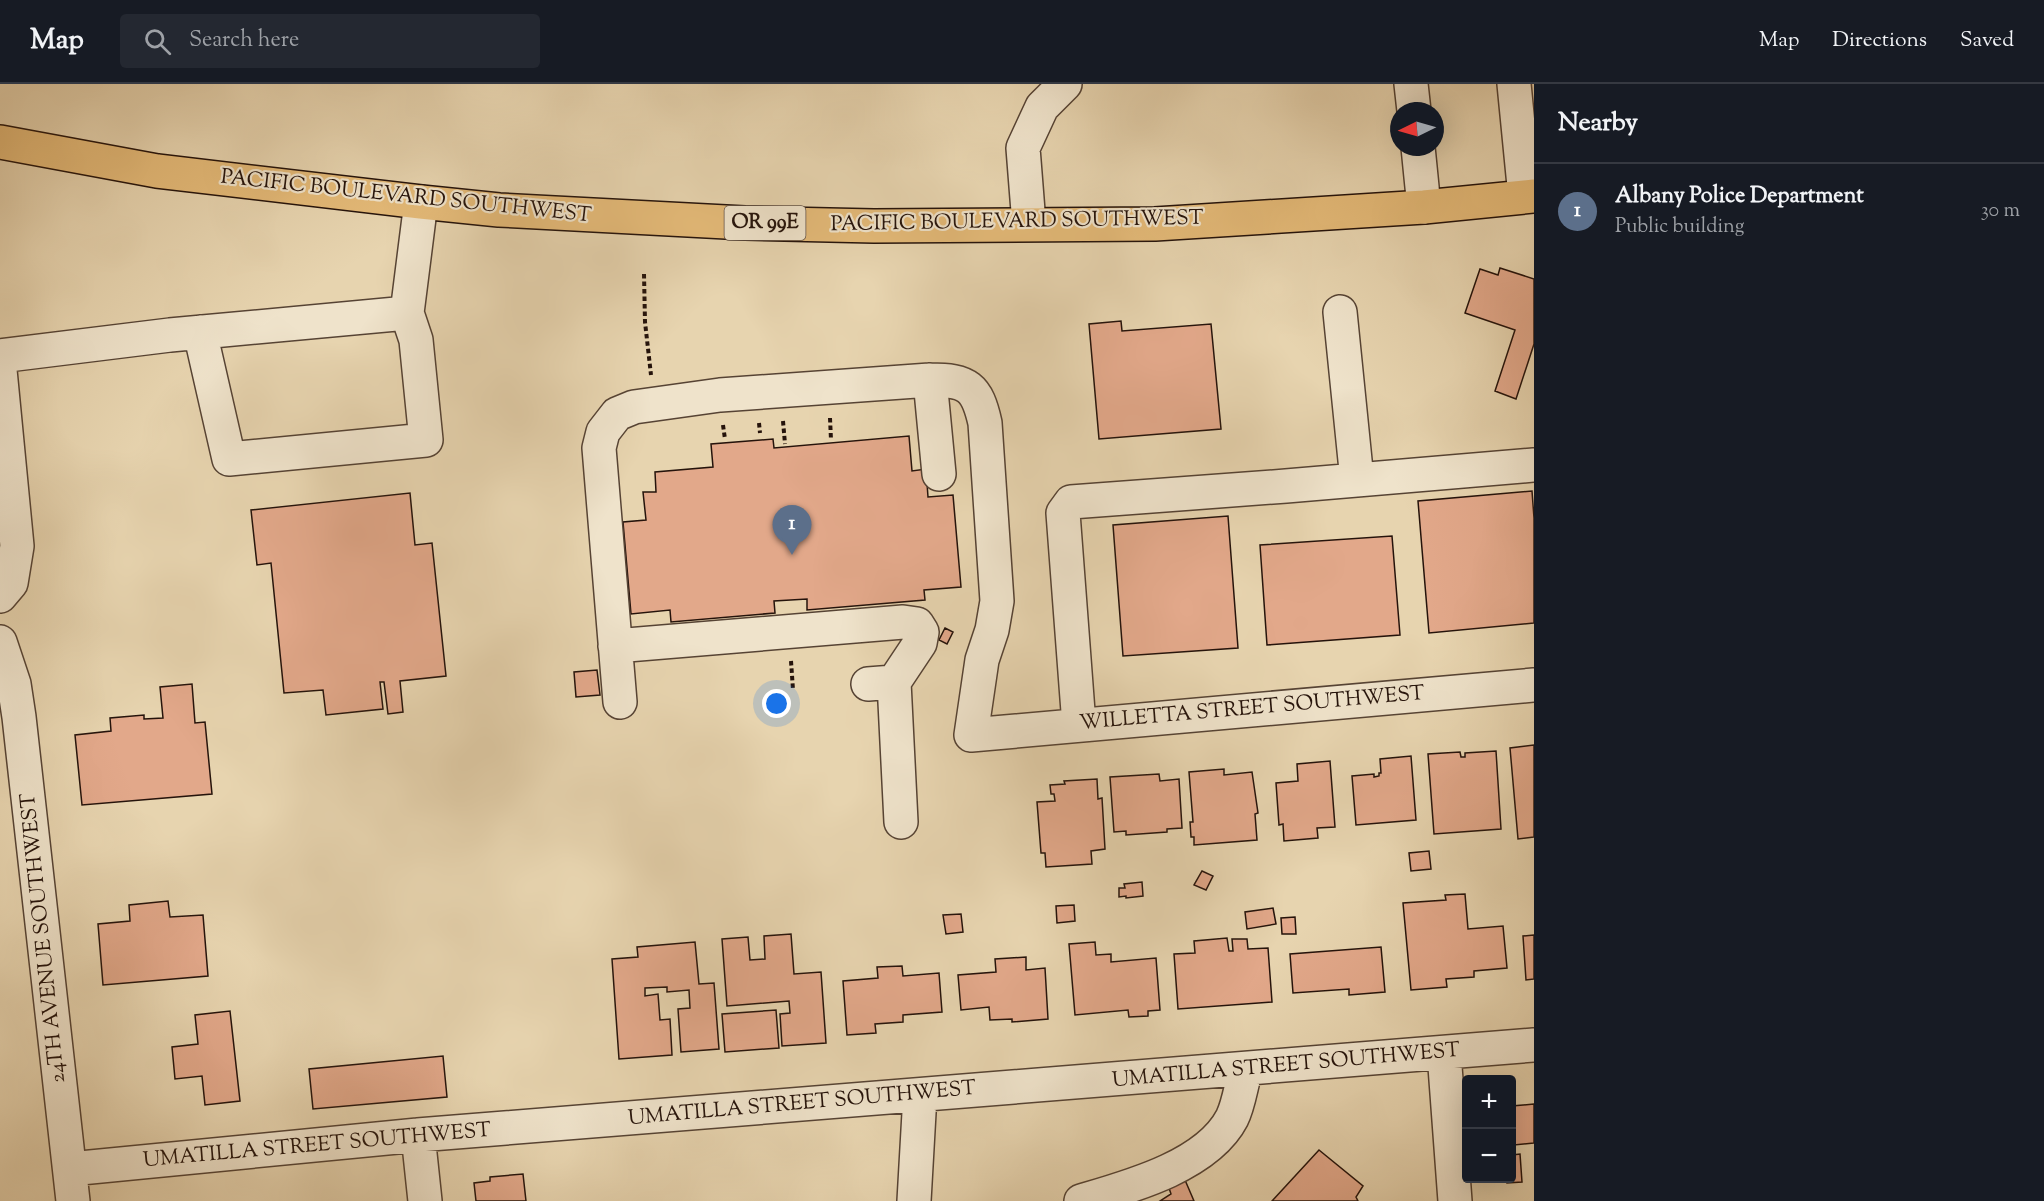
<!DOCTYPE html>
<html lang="en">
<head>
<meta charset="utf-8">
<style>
	body { margin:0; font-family:"Sorts Mill Goudy",serif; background:#242831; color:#f1f3f6 }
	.controls { position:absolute; right:18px; bottom:18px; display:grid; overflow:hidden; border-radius:6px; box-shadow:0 6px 24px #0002 }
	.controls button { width:54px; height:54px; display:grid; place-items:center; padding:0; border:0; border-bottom:2px solid #363941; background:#171b24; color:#f1f3f6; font:30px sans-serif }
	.compass { position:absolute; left:1390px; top:18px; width:54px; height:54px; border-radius:50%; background:#171b24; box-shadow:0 6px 24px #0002; rotate:265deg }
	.you { position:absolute; left:777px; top:620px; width:21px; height:21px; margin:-15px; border:4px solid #fff; border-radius:50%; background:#1a73e8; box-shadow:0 0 0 9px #1a73e833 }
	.badge { display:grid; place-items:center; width:39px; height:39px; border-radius:50%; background:#c59692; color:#fff; font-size:20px; font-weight:700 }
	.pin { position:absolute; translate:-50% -50px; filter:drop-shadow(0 2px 3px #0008) }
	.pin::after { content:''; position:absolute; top:32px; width:21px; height:18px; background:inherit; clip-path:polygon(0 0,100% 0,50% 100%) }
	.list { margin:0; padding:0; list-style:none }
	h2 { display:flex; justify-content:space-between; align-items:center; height:78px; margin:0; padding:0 24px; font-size:26px }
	h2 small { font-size:20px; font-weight:400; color:#9ea1a6 }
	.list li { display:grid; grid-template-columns:39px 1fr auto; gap:18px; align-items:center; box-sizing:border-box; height:96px; padding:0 24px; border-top:2px solid #363941 }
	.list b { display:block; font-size:22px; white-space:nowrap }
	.list p { margin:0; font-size:20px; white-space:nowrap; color:#9ea1a6 }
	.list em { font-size:20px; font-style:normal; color:#9ea1a6 }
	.icon { flex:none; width:33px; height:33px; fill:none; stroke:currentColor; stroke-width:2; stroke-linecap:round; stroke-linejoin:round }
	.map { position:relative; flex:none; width:1534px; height:1117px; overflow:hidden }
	header { display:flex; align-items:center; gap:36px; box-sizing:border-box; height:84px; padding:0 30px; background:#171b24; border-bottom:2px solid #363941 }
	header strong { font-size:28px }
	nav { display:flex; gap:33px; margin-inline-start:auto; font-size:21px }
	.search { width:420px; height:54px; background:#242831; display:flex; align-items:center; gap:15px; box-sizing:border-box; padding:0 21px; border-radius:6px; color:#9ea1a6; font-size:22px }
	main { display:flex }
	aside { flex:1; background:#171b24 }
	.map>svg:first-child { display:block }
	.building { fill:#e2a88a; stroke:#25130b; stroke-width:1.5 }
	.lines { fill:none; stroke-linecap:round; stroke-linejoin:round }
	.minor-casing { stroke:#564334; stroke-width:36 }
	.major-casing { stroke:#25130b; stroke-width:36 }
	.path { stroke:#25130b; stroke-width:4; stroke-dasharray:4.5 3; stroke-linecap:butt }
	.minor { stroke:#efe3cb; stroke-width:33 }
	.major { stroke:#e4ba78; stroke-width:33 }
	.labels { text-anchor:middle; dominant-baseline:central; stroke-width:4.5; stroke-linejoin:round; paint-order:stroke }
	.shield { fill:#efe3cb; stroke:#625145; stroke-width:1.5 }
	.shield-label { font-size:20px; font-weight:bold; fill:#25130b }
	.street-label { font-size:21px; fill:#25130b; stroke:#efe3cb }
</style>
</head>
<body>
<header>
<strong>Map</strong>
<div class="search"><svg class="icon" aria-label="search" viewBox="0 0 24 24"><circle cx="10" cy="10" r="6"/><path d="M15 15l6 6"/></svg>Search here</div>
<nav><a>Map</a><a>Directions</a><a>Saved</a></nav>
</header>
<main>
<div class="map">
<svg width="1534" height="1117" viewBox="0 0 1534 1117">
	<rect width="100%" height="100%" fill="#e7d4af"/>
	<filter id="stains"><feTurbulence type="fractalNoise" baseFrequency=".00333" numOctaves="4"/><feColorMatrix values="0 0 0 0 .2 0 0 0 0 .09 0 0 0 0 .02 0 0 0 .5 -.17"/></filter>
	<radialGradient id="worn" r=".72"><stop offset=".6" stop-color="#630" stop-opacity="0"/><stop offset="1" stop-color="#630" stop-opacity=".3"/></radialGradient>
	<path class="building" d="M1500 184 1534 195V260L1516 315 1495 307 1515 246 1465 229 1480 185 1498 191Z
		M1121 237 1122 247 1211 240 1221 345 1099 355 1089 240Z
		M909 352 912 387 926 385 928 413 953 411 961 503 924 506 925 516 807 526V515L774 517 775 529 671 538 670 526 631 530 623 438 646 436 643 408H656L655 388 713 383 711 360 773 355 774 364Z
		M1532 407 1534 434V539L1429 549 1418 417Z
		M410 409 415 461 432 459 446 592 400 597 403 628 388 630 384 598H380L383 625 326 631 323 606 284 609 271 479 257 481 251 426Z
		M1228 432 1238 564 1123 572 1113 441Z
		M1392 452 1400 551 1267 561 1260 461Z
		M945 544 953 548 947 560 939 556Z
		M597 586 600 611 576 613 574 588Z
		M192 600 195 639 205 638 212 710 82 721 75 651 111 647 110 634 144 631V635L163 634 160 603Z
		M1534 661V753L1518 755 1510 664Z
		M1496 667 1501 745 1434 750 1428 670 1460 668 1461 673H1465V669Z
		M1411 672 1416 736 1356 741 1352 692 1374 690V693L1379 692V689H1381L1380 675Z
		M1330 677 1335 743 1317 744 1318 754 1284 757 1283 740 1279 741 1276 699 1298 697 1297 680Z
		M1224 685V691L1252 688 1258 729 1255 730 1257 756 1194 761V753H1191L1190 738H1193L1189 688Z
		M1159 690 1160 697 1179 695 1182 744 1167 745V748L1126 751V747L1114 748 1110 693Z
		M1097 695 1098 715 1102 714 1105 765 1091 767 1092 780 1046 783 1045 769H1041L1037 718 1055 717 1054 710H1051L1050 701 1065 700 1064 697Z
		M1429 767 1431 785 1411 787 1409 769Z
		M1202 787 1213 792 1206 806 1194 801Z
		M1142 798 1143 812 1126 814V812L1119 813V804H1125L1124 800Z
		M1465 810 1468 845 1503 842 1507 884 1474 887V893L1446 895 1447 903 1411 906 1403 819 1446 816 1445 811Z
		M168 817 170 833 203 831 208 892 103 901 98 840 130 837 129 821Z
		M1074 821 1075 837 1057 839 1056 822Z
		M1273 824 1276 840 1247 845 1245 828Z
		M961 830 963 848 946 850 943 831Z
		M1295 833 1296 850H1282L1281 834Z
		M791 850 794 890 821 888 826 959 782 962 780 930 790 929 789 917 727 922 722 855 748 853 750 876 765 875 764 852Z
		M1534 851V895L1526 896 1523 852Z
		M1227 854 1229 867H1233L1232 855H1247L1248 865 1268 864 1272 918 1178 925 1174 870 1195 869 1194 857Z
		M695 858 699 900 714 899 719 965 681 968 678 925 690 924 689 906 667 908V903L645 904V912L658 910 660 936 670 935 672 971 619 975 612 875 638 873 637 863Z
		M1095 858 1096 871 1111 870V878L1156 874 1160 926 1148 927V932L1129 933 1128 926 1075 931 1069 860Z
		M1381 863 1385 908 1349 911V905L1293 909 1290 870Z
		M1026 873V886L1045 884 1048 935 1012 938V935L990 936 989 923 961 926 958 891 996 888 995 875Z
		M902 882 903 892 939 889 942 928 903 931V938L875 940 876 949 847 951 843 897 878 894 877 883Z
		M776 926 779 964 725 968 722 930Z
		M230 927 240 1017 205 1021 202 992 175 995 172 963 198 960 195 931Z
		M443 972 447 1013 313 1025 309 985Z
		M1534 1020V1059L1514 1061 1512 1022Z
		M1319 1066 1363 1102 1356 1113 1358 1117H1272Z
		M1520 1070 1522 1098 1507 1099V1094H1512V1071Z
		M523 1090 526 1117H476L474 1099 490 1097V1093Z
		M1185 1096 1194 1117H1160L1171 1110 1169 1104Z"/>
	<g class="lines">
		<defs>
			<path id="minor" d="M1411 0 1414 27
				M1514 0 1525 112
				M1418 63 1424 123
				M1029 140 1023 64 1042 23 1065 0
				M1340 228 1357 396
				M200 248 229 375 426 356 416 256 407 229
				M0 272 170 251 407 229 421 118
				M0 286 17 462 11 499 0 512
				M930 296 939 390
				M0 558 14 600 19 633 73 1117
				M615 562 903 538 917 540 922 548 920 559 894 598
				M868 600 894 598 901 738
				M620 618 599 364 603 348 617 330 634 323 720 311 930 296C968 296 977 303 985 339L997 517 992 546 982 576 971 651 1534 601
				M1079 641 1063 429 1071 418 1286 402 1534 381
				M1444 969 1455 1117
				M418 1051 425 1117
				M70 1085 418 1051 1534 961
				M914 1117 920 1011
				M1081 1117C1129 1103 1207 1082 1232 1034 1239 1020 1241 1001 1246 985"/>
			<path id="major" d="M0 58 157 87 421 118 499 126 745 139 874 142 1155 140 1424 123 1534 112"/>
		</defs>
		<use href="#minor" class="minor-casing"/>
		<use href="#major" class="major-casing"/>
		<path class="path" d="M644 190 645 238 651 291
			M830 334 831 356
			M783 337 785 360
			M759 339 760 349
			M723 341 725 355
			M791 577 793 606"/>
		<use href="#minor" class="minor"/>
		<use href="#major" class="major"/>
	</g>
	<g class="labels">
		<rect class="shield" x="724.5" y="122" width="81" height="34" rx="4.5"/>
		<g class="shield-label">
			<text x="765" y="139">OR 99E</text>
		</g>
		<g class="street-label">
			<text transform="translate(406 113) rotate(6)">PACIFIC BOULEVARD SOUTHWEST</text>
			<text transform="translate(1017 138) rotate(-1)">PACIFIC BOULEVARD SOUTHWEST</text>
			<text transform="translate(1252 625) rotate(-5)">WILLETTA STREET SOUTHWEST</text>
			<text transform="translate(44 854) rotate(-96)">24TH AVENUE SOUTHWEST</text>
			<text transform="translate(1286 982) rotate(-5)">UMATILLA STREET SOUTHWEST</text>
			<text transform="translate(802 1020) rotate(-5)">UMATILLA STREET SOUTHWEST</text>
			<text transform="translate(317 1062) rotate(-5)">UMATILLA STREET SOUTHWEST</text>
		</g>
	</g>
	<rect width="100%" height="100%" filter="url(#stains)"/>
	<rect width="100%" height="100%" fill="url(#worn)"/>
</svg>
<div class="controls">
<button>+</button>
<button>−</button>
</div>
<svg class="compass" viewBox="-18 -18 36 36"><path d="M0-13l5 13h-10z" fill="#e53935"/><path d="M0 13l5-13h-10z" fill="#9ea1a6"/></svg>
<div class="you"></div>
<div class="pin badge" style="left:792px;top:471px;background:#5c6f8a">1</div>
</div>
<aside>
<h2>Nearby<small></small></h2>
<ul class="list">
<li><span class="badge" style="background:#5c6f8a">1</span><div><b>Albany Police Department</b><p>Public building</p></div><em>30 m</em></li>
</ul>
</aside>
</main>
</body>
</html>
